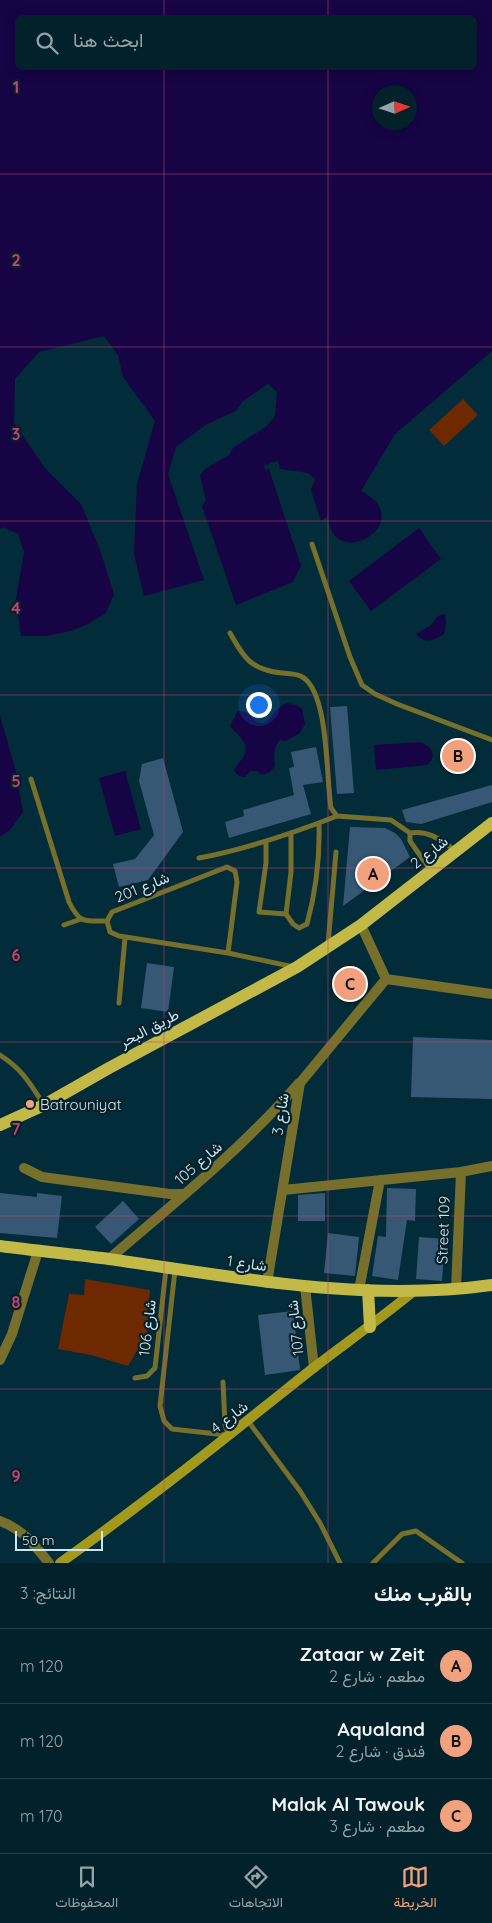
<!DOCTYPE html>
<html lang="ar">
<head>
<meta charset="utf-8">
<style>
	body { margin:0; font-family:Quicksand,Vazirmatn,sans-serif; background:#0c2933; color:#f1f3f6; direction:rtl }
	.compass { position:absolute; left:372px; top:85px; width:45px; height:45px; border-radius:50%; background:#02212b; box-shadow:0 2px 12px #0003; rotate:87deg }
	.scale { position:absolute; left:15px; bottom:12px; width:88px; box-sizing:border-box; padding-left:5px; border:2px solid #cce6f1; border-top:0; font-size:14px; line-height:18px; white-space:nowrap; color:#cce6f1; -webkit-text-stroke:4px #06212a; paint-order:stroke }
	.you { position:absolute; left:258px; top:704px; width:18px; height:18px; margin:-12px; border:4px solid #fff; border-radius:50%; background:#1a73e8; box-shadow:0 0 0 8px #1a73e833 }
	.badge { display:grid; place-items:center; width:32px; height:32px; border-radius:50%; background:#f1a17d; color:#111; font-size:16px; font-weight:700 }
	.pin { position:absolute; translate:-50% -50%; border:2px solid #fff; box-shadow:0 1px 5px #0006 }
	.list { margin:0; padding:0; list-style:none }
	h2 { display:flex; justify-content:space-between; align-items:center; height:65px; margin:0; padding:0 20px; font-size:21px }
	h2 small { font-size:16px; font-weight:400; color:#96a3a9 }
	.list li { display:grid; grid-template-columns:32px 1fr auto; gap:15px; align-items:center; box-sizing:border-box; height:75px; padding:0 20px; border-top:1px solid #233e47 }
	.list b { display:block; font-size:19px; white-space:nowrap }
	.list p { margin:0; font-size:16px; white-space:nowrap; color:#96a3a9 }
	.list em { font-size:16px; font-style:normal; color:#96a3a9 }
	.icon { flex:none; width:28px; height:28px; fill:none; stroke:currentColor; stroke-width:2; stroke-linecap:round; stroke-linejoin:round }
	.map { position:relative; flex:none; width:492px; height:1563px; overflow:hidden; direction:ltr }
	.search { position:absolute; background:#02212b; box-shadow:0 2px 12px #0003; left:15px; right:15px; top:15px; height:55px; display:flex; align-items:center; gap:12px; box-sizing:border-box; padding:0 18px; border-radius:8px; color:#96a3a9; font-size:19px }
	.sheet { height:290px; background:#02212b }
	nav { display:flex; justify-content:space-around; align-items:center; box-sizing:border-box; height:70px; border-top:1px solid #233e47; background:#02212b; font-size:14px; color:#96a3a9 }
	nav a { display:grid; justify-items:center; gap:2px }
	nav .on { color:#f1a17d }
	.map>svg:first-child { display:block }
	.green { fill:#6e2901 }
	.water { fill:#160445; fill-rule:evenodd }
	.pier { fill:#022c39 }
	.building { fill:#365874 }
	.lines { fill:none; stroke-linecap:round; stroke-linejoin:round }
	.lane { stroke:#76702c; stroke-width:5 }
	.street { stroke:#76702c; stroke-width:10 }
	.secondary { stroke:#a3991c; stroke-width:10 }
	.primary { stroke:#c2b946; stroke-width:12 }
	.grid { fill:none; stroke:#c44179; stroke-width:1; stroke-opacity:0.55 }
	.poi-dot { fill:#f1a17d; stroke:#06212a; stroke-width:2 }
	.labels { text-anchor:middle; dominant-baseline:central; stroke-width:4.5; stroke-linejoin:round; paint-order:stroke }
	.street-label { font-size:15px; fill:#cce6f1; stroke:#06212a }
	.poi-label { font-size:15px; fill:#cce6f1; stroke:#06212a; text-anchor:start }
	.grid-label { font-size:16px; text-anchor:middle; font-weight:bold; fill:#c44179; stroke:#06212a; stroke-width:4.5; stroke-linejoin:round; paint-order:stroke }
</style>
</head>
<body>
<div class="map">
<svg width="492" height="1563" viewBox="0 0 492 1563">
	<rect width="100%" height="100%" fill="#022c39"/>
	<path class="green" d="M463 399 478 415 444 446 429 430Z
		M85 1279 150 1290 147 1334 128 1366 91 1355 58 1349 69 1294 84 1295Z"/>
	<path class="water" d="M0 0H492V351L395 434 361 491C421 521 332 575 328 516L321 521 311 490 315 479 308 473 280 469 277 461 264 466 269 468 301 566 293 582 236 605 202 506 206 501 200 475 205 469 229 455 233 448 267 426 275 416 277 392 268 384 243 401 236 411 207 424 176 447 168 474 204 580 144 596 134 554 137 484 155 421 123 377 118 355 104 336 39 352 15 379 14 423 45 468 81 504 100 550 114 594 106 613 88 624 71 631 46 636H21L16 599 24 552 18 534 3 527 0 529ZM18 18H474V68H18ZM380 92H410V122H380Z
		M419 528 441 559 371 611 349 581Z
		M445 614 446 623 444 634C434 641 425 644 416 634L430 626 438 616Z
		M287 703 296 705 302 709 305 724 300 733 286 741 280 740C273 748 274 756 275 766L270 772 262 775 257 771H251L245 777 239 776 234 770C241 759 252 751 241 738 238 733 233 731 230 726L238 711C247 711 251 715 256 722L263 724C273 718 275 707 287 703Z
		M0 716 15 768 23 812 10 830 0 837Z
		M421 742C432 747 438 756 427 765L376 770 374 745Z
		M125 771 141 829 115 836 99 778Z"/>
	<path class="pier" d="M278 461 281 472 278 471 276 464 271 466 296 542H293L269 469 265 470 264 466Z"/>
	<path class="building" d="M347 706 354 793 337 794 330 707Z
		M316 747 323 782 303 785 311 814 229 838 225 822 244 816 243 810 294 795 289 768 294 767 291 752Z
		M163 758 183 832 148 880 119 887 113 864 135 859 154 835 139 781 142 764Z
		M492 785V802L421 824 406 822 402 810Z
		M350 827 385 828 395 833 401 839 410 857 343 906Z
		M147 963 174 967 168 1012 141 1008Z
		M413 1037 492 1040V1099L411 1097Z
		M387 1188 416 1189 415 1221 407 1220 398 1280 372 1276 378 1236 386 1237Z
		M0 1193 37 1197V1193L62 1196 57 1238 0 1233Z
		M325 1193V1221H298V1195Z
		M123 1201 139 1219 111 1244 95 1227Z
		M328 1233 359 1237 355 1276 324 1273Z
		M419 1237 445 1239 442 1281 416 1279Z
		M293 1311 300 1370 265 1375 258 1315Z"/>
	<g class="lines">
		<path class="lane" d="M312 544 350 657 362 685 375 694 397 704 492 740
			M230 633C244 658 251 670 282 673 289 674 298 673 304 678 329 697 326 777 331 808L337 816 391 820 410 833C429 830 441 840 456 851
			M31 779 69 902C80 924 84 921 107 921
			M410 833V841L431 871
			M266 842V863L259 912 286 914 291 872V834
			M199 858C247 849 291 834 337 816
			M286 914 293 924 299 928 307 924C316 891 320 857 319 823
			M64 925 81 919
			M328 944 336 852
			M228 953 237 882 235 871 227 867 112 912 107 921 110 932 119 936 228 953 294 967
			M119 1003 125 938
			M0 1055C22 1069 30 1083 44 1105
			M175 1270 160 1406 164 1421 172 1429 226 1435
			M135 1378 147 1376 155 1368 166 1269
			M223 1382 225 1425 229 1436
			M248 1421 300 1491 320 1523 340 1563
			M373 1563 402 1534 416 1531 462 1563"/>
		<path class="street" d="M361 925 386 979
			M386 979 492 994
			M24 1168 42 1177 170 1194H185
			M283 1190 461 1172 492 1166
			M109 1259C174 1203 242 1149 299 1083
			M267 1283 300 1083 386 979
			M305 1286 314 1368
			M456 1289 461 1172
			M359 1290 380 1180
			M0 1360 12 1334 38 1251
			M0 1521C22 1529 35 1545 49 1563"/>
		<path class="secondary" d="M60 1563C146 1502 229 1435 312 1369 346 1343 381 1318 414 1291"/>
		<path class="primary" d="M0 1125 44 1105 109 1068 297 967 361 925 492 823
			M0 1246C36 1251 73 1254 109 1259 235 1277 364 1303 492 1285
			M368 1290 370 1327"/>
	</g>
	<path class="grid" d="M164 0V18M328 0V18M164 68V1563M328 68V1563M0 174H492M0 347H492M0 521H492M0 695H492M0 868H492M0 1042H492M0 1216H492M0 1389H492"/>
	<circle class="poi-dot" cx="30" cy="1104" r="5"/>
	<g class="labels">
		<g class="street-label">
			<text transform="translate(429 852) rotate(-38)">شارع 2</text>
			<text transform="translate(142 887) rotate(-22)">شارع 201</text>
			<text transform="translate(149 1028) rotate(-28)">طريق البحر</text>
			<text transform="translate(280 1114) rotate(-81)">شارع 3</text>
			<text transform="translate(198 1163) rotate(-41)">شارع 105</text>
			<text transform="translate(443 1230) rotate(-88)">Street 109</text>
			<text transform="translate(247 1263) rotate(8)">شارع 1</text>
			<text transform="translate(147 1328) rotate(-83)">شارع 106</text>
			<text transform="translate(295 1328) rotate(-96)">شارع 107</text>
			<text transform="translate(229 1417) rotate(-38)">شارع 4</text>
		</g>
		<g class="poi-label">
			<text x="40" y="1104">Batrouniyat</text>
		</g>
	</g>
	<g class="grid-label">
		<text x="16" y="93">1</text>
		<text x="16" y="266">2</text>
		<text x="16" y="440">3</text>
		<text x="16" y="614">4</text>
		<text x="16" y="787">5</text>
		<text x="16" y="961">6</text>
		<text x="16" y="1135">7</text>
		<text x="16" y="1308">8</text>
		<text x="16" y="1482">9</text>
	</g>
</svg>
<svg class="compass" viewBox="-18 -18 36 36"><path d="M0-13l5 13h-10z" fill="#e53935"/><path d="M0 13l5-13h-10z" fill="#96a3a9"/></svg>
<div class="scale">50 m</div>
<div class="you"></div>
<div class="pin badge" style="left:373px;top:874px">A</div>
<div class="pin badge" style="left:458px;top:756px">B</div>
<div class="pin badge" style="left:350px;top:984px">C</div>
<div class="search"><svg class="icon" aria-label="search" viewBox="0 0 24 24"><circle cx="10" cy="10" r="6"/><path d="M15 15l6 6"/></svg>ابحث هنا</div>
</div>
<section class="sheet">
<h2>بالقرب منك<small>النتائج: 3</small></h2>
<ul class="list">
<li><span class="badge">A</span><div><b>Zataar w Zeit</b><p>مطعم · شارع 2</p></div><em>120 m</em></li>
<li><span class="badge">B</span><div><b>Aqualand</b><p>فندق · شارع 2</p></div><em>120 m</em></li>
<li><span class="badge">C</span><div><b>Malak Al Tawouk</b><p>مطعم · شارع 3</p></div><em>170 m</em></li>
</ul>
</section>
<nav>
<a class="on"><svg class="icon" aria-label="map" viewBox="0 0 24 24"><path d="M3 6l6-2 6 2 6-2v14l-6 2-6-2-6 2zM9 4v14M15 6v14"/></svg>الخريطة</a>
<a><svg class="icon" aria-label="directions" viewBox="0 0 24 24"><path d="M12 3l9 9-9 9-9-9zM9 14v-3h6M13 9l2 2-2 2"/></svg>الاتجاهات</a>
<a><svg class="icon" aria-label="saved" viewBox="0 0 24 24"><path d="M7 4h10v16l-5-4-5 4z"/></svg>المحفوظات</a>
</nav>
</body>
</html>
